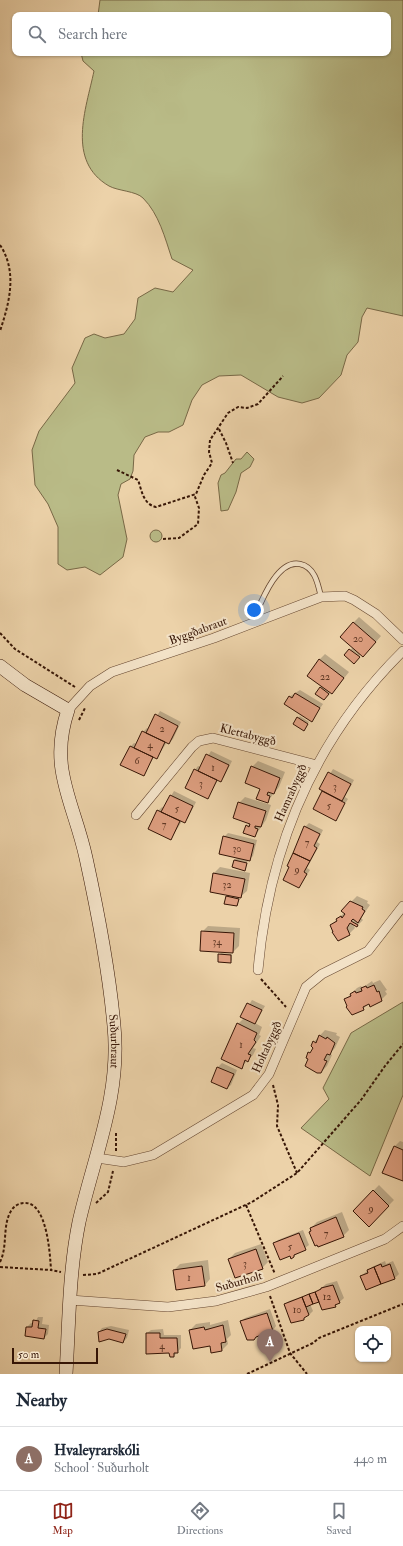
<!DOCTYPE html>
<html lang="en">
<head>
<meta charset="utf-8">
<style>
	body { margin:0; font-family:"IM FELL Double Pica",serif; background:#f6f6f7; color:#1f2937 }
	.controls { position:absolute; right:12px; bottom:12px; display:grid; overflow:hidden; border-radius:8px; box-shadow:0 1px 3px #0004 }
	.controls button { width:36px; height:36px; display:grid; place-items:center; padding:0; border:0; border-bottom:1px solid #e0e1e3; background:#fff; color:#1f2937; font:20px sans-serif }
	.scale { position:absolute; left:12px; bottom:10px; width:86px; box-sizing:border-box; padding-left:4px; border:2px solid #371606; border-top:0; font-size:11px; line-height:14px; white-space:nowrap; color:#371606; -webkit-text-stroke:3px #f3e2c7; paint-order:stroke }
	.you { position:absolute; left:254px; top:610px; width:14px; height:14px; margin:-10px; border:3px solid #fff; border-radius:50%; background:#1a73e8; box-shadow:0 0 0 6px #1a73e833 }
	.badge { display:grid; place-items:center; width:26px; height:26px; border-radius:50%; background:#8f2418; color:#fff; font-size:13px; font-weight:700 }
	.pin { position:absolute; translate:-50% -33px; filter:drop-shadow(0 1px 2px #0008) }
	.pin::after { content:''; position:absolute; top:21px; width:14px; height:12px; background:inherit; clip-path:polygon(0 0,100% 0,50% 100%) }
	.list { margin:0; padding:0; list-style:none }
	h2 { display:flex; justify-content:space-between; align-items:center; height:52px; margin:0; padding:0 16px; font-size:17px }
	h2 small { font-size:13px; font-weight:400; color:#747a83 }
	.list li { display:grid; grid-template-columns:26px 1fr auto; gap:12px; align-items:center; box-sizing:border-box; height:64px; padding:0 16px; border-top:1px solid #e0e1e3 }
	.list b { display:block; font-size:15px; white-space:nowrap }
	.list p { margin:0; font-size:13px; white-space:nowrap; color:#747a83 }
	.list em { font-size:13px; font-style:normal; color:#747a83 }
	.icon { flex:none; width:22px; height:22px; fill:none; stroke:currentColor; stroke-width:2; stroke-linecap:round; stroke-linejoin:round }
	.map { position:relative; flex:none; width:403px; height:1374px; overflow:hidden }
	.search { position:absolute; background:#fff; box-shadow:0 1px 3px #0004; left:12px; right:12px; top:12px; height:44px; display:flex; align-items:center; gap:10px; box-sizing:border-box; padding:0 14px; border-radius:8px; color:#747a83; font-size:15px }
	.sheet { height:116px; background:#fff }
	nav { display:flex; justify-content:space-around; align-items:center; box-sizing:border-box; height:56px; border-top:1px solid #e0e1e3; background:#fff; font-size:11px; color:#747a83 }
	nav a { display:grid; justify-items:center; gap:2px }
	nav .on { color:#8f2418 }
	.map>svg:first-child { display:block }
	.green { fill:#b9bb87; stroke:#786846 }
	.shadow { fill:#0003 }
	.building { fill:#dd9e7f; stroke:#371606 }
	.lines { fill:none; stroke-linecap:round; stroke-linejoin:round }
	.lane-casing { stroke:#64452f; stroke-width:6 }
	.street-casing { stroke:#64452f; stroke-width:10 }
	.secondary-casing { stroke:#371606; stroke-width:14 }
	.path { stroke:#371606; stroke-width:2; stroke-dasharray:3 2; stroke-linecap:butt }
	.lane { stroke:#f3e2c7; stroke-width:4.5 }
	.street { stroke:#f3e2c7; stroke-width:9 }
	.secondary { stroke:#f3e2c7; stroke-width:13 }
	.labels { text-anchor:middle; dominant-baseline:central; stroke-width:4; stroke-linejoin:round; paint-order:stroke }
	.number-label { font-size:10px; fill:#603824 }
	.street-label { font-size:12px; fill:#371606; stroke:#f3e2c7 }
</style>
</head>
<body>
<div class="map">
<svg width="403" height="1374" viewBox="0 0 403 1374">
	<rect width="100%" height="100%" fill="#ecd2a9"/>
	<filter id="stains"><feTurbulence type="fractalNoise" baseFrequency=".005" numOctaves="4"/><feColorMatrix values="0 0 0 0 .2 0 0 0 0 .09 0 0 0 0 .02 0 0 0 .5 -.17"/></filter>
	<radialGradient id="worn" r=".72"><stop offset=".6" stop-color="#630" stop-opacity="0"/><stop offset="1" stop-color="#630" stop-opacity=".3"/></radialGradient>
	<path class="green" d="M100 0H403V316L367 308 362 317 358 342 347 355 341 375 319 398 302 403 278 397 241 375 219 376 202 385 192 400 183 425 169 432H158L145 437 134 455 133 471 130 479 121 484 118 495 127 539 123 557 100 575 85 567 67 570 58 564V527L48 504 35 485 32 450 39 431 75 383 72 368 85 338 94 334 105 338 124 334 135 319 138 298 155 288 173 292 193 270 172 259C165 238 159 214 143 198 136 191 118 191 109 186 66 161 86 109 94 71L83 61 81 53H388V15H98Z
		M247 452 254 459 250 467 241 473 236 492 228 510 221 511 218 483 221 475 225 473 236 459H241Z
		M150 536a6 6 0 1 1 12 0a6 6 0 1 1-12 0Z
		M403 1002V1095L370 1176 301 1128 329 1099 323 1088 351 1033Z"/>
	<path class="shadow" d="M359 617 381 636 369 650 361 654 354 662 346 655 353 647V623Z
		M325 654 349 672 337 687 326 697 320 688 322 686 319 660Z
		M300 690 323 704 312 720 289 697Z
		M160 711 181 722 173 739 169 743 167 742 157 758 154 757 143 775 131 746 134 743 137 744 143 732 147 728 149 729Z
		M300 716 309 722 304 730 298 718Z
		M211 751 232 761 224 777 220 781 218 780 207 798 195 770 198 766 201 767Z
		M258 761 285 772 279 787 267 802 252 767Z
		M333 769 354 780 345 797 348 799 335 820 314 809 324 790 321 789Z
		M174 791 196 802 188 818 184 822 182 821 171 839 158 811 162 807 164 808Z
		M245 797 271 805 266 820 255 836 247 826 250 823 239 803Z
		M309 823 323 830 317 842 320 844 307 868 310 870 299 887 291 867 305 827Z
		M228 833 257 840 253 856 248 860 245 870 234 860 238 857 224 837Z
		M220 867 250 873 247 891 240 897 237 905 226 897 229 894 214 873Z
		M357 896 368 901 367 903 370 905 361 918 363 920 357 926 352 923 355 928 349 934 334 931 331 925 344 913 342 911Z
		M208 926 240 928 239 946 233 952 202 932Z
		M221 953 232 954V960L230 962 219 955Z
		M380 980 387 990 385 991 387 994 381 1000 369 1003 363 1009 348 1006 345 1000 357 988 361 986 362 988 372 981 373 983Z
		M252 1000 265 1006 255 1023 262 1027 259 1035 261 1036 253 1048 256 1049 253 1055 241 1067 238 1024 244 1018 242 1016Z
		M325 1030 337 1033 336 1035 340 1037 335 1048 329 1054 332 1055 327 1066 321 1072 314 1042Z
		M222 1063 237 1070 231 1085 227 1088 212 1082 218 1067Z
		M400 1141 403 1142V1180L394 1147Z
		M379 1185 394 1200 369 1226 354 1211Z
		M342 1212 349 1230 343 1236 316 1245 311 1228 317 1222Z
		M303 1230 309 1245 294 1256 274 1244 278 1240Z
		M261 1244 268 1262 262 1268 229 1259 235 1253Z
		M208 1260 210 1279 205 1285 174 1270 180 1264Z
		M385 1261 386 1264 393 1261 399 1274 395 1278 366 1289 361 1276 372 1267Z
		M337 1281 344 1298 335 1306 319 1301 310 1304 313 1311 309 1315 285 1304 289 1301 318 1291 326 1284Z
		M270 1309 276 1326 273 1330 241 1321 245 1318Z
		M38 1317H43L42 1324 49 1325 48 1334 44 1338 27 1327 31 1323 34 1324Z
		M228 1320 231 1335 227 1339 228 1344 222 1350 212 1352 211 1345 190 1330 196 1324 210 1322V1325Z
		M111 1326 129 1330 127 1338 123 1342 99 1332 102 1328Z
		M163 1329 164 1335H181V1348L174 1356 147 1333 151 1330Z"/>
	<path class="building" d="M353 622 376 642 363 657 340 637Z
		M349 649 360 657 354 664 344 655Z
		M319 659 344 678 332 694 307 676Z
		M320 687 329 694 324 700 315 694Z
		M295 693 320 708 312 722 284 704 289 696 292 698Z
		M155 714 178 726 169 744 146 733Z
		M297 717 308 724 304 731 293 724Z
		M142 731 165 742 157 759 134 748Z
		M130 746 153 757 144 776 120 765Z
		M206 754 229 765 221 782 198 771Z
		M251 766 280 778 274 794 268 792 267 795 270 796 268 803 256 799 260 789 245 783Z
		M194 769 217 780 208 799 185 788Z
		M328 772 351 784 342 801 319 789Z
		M322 791 345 803 336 821 313 809Z
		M170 795 193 806 185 823 161 812Z
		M238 802 266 811 261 827 255 826V828L258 829 255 837 243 833 246 825 249 827 250 824 233 818Z
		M157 810 180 821 171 840 148 829Z
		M304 826 320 834 314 846 317 848 310 861 293 853Z
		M223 836 254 844 250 861 219 854Z
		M293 853 310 861 304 872 307 874 299 888 283 880 289 867 287 866Z
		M234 860 247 863 245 871 232 867Z
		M213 873 245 879 241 898 210 892Z
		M226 896 239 899 237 906 224 904Z
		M350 901 363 907 362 909 365 911 358 923 353 919 351 921 358 925 357 927 350 923 347 928 350 935 338 941 332 932H333L330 925 337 921 336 919 341 916 342 918 345 914 341 911Z
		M201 931 234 933 233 953 200 951Z
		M218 954 231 955V963L218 962Z
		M374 985 377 992 379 991 382 1001 370 1007 369 1004 363 1007 364 1010 352 1015 346 1007 347 1006 344 999 351 996 350 994 355 991 356 993 362 991 361 988 366 986 367 988Z
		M247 1003 262 1010 255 1024 240 1017Z
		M237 1023 257 1033 254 1040 256 1042 248 1054 251 1055 248 1062 245 1060 242 1069 221 1059Z
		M319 1035 326 1039 327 1037 335 1043 330 1055 327 1054 324 1060 327 1061 321 1073H317L305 1066 308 1059 306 1058 308 1052 310 1053 313 1048 311 1046 313 1041 316 1043Z
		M217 1067 234 1074 227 1089 211 1082Z
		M394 1146 403 1150V1181L382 1173Z
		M373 1190 389 1206 369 1227 353 1211Z
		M336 1217 344 1237 318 1247 317 1245 315 1246 309 1232 311 1231 310 1228Z
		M299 1233 306 1250 294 1255V1257L291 1259 290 1256 280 1260 273 1243Z
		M256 1249 263 1269 235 1278 228 1259Z
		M381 1264 382 1267 390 1264 395 1279 381 1284 374 1267Z
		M202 1266 205 1286 176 1290 173 1270Z
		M374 1267 381 1284 366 1290 360 1276 368 1273 367 1270Z
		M333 1285 340 1303 335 1305 336 1307 322 1310 315 1292 321 1289V1288Z
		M315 1292 319 1302 313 1304 309 1294Z
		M309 1294 313 1304 306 1307 302 1297Z
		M302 1297 309 1315 304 1318V1320L291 1323 284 1304Z
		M267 1313 273 1331 256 1337 254 1340H247L240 1321Z
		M33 1320 39 1321 38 1328 46 1329 44 1339 25 1336 26 1327H32Z
		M223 1325 226 1342 221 1343 222 1351 211 1353 210 1346 193 1349 189 1330 204 1327 205 1330Z
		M107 1329 126 1334 123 1343 109 1339 99 1342 98 1332Z
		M146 1333H160V1338H177L178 1353H174V1357H170L169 1353 146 1354Z"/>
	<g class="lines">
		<defs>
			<path id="lane" d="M252 623C260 605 276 559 300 564 315 567 318 584 321 597"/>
			<path id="street" d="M68 710 90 686 112 672 214 638 321 597 345 596 354 600 376 614 403 640
				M136 815 192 747 199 741 213 738 317 765
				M258 970C269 846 314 739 403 651
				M97 1158 124 1162 153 1155 253 1095 269 1074 306 987 322 974 368 951 403 906
				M70 1300 168 1307 216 1301 266 1287 385 1239 403 1226"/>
			<g id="secondary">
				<path id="s1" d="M0 666 25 685 68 710C48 769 74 802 86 858 98 913 109 969 114 1026 121 1095 94 1156 79 1222 69 1271 69 1324 66 1374"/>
			</g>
		</defs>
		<use href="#lane" class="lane-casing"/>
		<use href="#street" class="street-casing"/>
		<use href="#secondary" class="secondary-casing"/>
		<path class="path" d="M0 245C18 272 9 304 0 331
			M219 429 226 443 233 463
			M117 470 138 480C142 491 143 504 156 507L196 494 204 475 212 463 209 452 210 440 228 413 238 407 247 408 258 404 283 376
			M163 539 179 538 198 524 199 508 194 494
			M0 633 15 649 75 687
			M79 720 85 708
			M261 979 286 1007
			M273 1085 278 1105 277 1126 297 1173
			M116 1133V1151
			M96 1203 108 1192 113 1171
			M246 1205 275 1274
			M0 1262C8 1246 2 1226 11 1211 14 1206 19 1203 24 1203 47 1201 50 1254 51 1270L61 1272
			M0 1267 51 1270
			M83 1275 97 1274 252 1202 297 1173 361 1100 385 1066 403 1044
			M270 1296 290 1353 307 1374
			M247 1374 313 1343 319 1338 403 1304"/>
		<use href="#lane" class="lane"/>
		<use href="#street" class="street"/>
		<use href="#secondary" class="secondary"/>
	</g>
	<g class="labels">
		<g class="number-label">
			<text x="358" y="639">20</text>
			<text x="325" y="677">22</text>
			<text x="162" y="729">2</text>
			<text x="150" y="745">4</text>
			<text x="137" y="761">6</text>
			<text x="213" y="768">1</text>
			<text x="201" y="784">3</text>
			<text x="335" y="787">3</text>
			<text x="329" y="806">5</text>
			<text x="177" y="809">5</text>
			<text x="164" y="825">7</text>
			<text x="307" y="843">7</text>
			<text x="237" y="849">30</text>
			<text x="297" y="870">9</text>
			<text x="227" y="885">32</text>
			<text x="217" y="942">34</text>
			<text x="241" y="1045">1</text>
			<text x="371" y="1209">9</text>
			<text x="326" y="1234">7</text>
			<text x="290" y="1247">5</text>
			<text x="245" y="1264">3</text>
			<text x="189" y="1278">1</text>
			<text x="327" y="1297">12</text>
			<text x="297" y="1310">10</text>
			<text x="162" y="1346">4</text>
		</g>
		<g class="street-label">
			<text transform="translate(198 631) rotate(-20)">Byggðabraut</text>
			<text transform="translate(248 735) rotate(14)">Klettabyggð</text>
			<text transform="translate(291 793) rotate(-66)">Hamrabyggð</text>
			<text stroke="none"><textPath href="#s1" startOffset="419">Suðurbraut</textPath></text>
			<text transform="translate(267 1047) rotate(-66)">Holtabyggð</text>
			<text transform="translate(239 1282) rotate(-16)">Suðurholt</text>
		</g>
	</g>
	<rect width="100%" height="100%" filter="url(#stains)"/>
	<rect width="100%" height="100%" fill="url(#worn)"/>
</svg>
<div class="controls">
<button><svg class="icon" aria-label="locate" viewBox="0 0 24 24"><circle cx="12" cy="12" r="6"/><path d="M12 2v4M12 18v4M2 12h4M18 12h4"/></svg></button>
</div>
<div class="scale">50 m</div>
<div class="you"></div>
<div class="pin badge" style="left:270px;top:1362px;background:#8d6e63">A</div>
<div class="search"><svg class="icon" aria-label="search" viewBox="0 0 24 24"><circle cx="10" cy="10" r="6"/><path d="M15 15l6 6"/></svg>Search here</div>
</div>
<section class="sheet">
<h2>Nearby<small></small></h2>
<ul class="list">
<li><span class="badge" style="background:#8d6e63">A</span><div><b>Hvaleyrarskóli</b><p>School · Suðurholt</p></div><em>440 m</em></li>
</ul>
</section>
<nav>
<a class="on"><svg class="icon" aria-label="map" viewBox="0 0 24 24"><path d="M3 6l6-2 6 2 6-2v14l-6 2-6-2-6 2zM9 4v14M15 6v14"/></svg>Map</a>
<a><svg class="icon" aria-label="directions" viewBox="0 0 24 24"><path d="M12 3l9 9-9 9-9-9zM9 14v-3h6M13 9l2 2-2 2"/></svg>Directions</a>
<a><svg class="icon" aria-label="saved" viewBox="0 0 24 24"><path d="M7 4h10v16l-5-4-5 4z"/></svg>Saved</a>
</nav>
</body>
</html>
